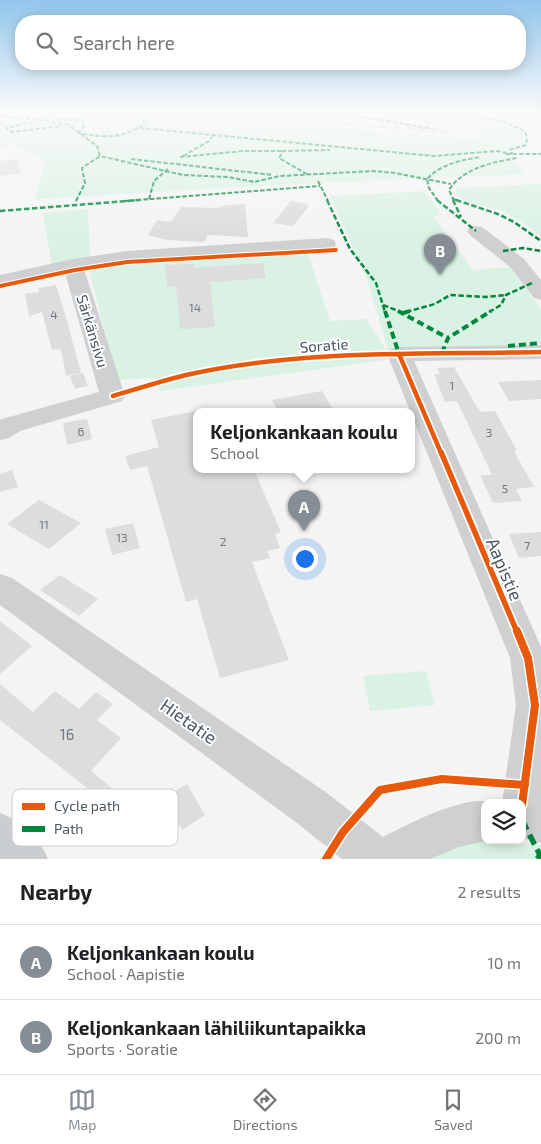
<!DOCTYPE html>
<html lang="en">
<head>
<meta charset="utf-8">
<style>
	body { margin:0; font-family:"Exo 2",sans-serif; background:#f2f2f2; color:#202124 }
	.controls { position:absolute; right:15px; bottom:15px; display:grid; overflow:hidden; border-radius:10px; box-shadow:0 2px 12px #0003 }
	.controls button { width:45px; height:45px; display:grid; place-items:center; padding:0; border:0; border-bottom:1px solid #e0e0e0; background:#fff; color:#202124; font:25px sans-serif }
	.you { position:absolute; left:304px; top:558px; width:18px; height:18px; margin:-12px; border:4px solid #fff; border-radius:50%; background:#1a73e8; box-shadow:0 0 0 8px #1a73e833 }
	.badge { display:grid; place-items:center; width:32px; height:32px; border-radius:50%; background:#868d94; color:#fff; font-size:16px; font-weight:700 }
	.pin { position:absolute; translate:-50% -41px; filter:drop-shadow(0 1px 2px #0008) }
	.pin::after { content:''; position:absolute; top:26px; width:18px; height:15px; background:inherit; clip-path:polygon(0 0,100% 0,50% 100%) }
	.popup { position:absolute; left:193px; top:408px; width:222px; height:65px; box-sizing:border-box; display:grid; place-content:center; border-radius:10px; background:#fff; filter:drop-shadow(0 1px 4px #0005); font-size:16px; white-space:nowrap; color:#757577 }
	.popup b { font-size:19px; color:#202124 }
	.popup::after { content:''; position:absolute; left:50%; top:100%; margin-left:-10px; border:10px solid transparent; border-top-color:#fff }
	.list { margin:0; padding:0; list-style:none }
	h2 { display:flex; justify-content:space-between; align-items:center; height:65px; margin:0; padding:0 20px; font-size:21px }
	h2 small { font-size:16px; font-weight:400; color:#757577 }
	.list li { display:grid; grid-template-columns:32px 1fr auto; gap:15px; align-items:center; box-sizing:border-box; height:75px; padding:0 20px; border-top:1px solid #e0e0e0 }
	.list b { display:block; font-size:19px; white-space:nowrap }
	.list p { margin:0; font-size:16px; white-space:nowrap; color:#757577 }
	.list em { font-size:16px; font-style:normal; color:#757577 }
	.icon { flex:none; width:28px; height:28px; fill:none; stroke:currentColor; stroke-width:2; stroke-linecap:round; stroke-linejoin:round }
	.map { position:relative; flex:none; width:541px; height:859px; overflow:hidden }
	.search { position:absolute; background:#fff; box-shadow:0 2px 12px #0003; left:15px; right:15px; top:15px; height:55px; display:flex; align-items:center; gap:12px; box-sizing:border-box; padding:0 18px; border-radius:20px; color:#757577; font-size:19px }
	.sheet { height:215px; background:#fff }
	nav { display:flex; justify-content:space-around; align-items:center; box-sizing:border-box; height:70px; border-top:1px solid #e0e0e0; background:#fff; font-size:14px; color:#757577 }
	nav a { display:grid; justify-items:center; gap:2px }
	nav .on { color:#868d94 }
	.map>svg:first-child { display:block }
	.green { fill:#d9f2e3 }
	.building { fill:#ddddde }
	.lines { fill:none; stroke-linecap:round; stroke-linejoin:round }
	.minor { fill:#ced0d2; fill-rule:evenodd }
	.major { fill:#caced1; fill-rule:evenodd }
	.rail-casing { stroke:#c9cacc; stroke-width:3 }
	.rail { stroke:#fff; stroke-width:2; stroke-dasharray:6; stroke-linecap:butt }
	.quiet-far3 { stroke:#00873e; stroke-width:2; stroke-dasharray:4.5 2; stroke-linecap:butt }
	.quiet-far2 { stroke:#00873e; stroke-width:2.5; stroke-dasharray:5.5 2.5; stroke-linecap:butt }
	.quiet-far1 { stroke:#00873e; stroke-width:4; stroke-dasharray:7 4; stroke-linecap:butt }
	.quiet { stroke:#00873e; stroke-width:5.5; stroke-dasharray:11 5.5; stroke-linecap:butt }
	.cycleway-far3-casing { stroke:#fff; stroke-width:6 }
	.cycleway-far2-casing { stroke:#fff; stroke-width:8 }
	.cycleway-far1-casing { stroke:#fff; stroke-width:9 }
	.cycleway-casing { stroke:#fff; stroke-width:11 }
	.cycleway-far3 { stroke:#e8590c; stroke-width:4 }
	.cycleway-far2 { stroke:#e8590c; stroke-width:4.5 }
	.cycleway-far1 { stroke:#e8590c; stroke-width:5.5 }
	.cycleway { stroke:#e8590c; stroke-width:8 }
	.labels { text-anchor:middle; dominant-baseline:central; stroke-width:4; stroke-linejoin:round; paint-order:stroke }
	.number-label { font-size:12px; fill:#707881 }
	.street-label { font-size:15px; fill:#4a5661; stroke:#fff }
	.near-number-label { font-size:15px; fill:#707881 }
	.near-street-label { font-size:18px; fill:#4a5661; stroke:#fff }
	.key { fill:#fff; stroke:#c9ccd0; stroke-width:1 }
	.key-label { font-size:14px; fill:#4a5661 }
</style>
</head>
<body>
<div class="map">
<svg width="541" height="859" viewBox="0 0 541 859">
	<rect width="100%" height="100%" fill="#f4f4f4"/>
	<path class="green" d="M0 113H153L477 139V130L437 124 421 114 404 113H461L523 130 526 134 525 144 506 150 525 174 313 183 35 199 45 163 13 143 0 149Z
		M479 113H541V135L529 126Z
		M541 184V236C529 227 517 218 504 212 488 205 468 207 456 194L457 188Z
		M425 191 442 215 433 216 473 270 510 267 541 309V344L523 347 388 350 367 279 330 196Z
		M88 209 90 259 52 265 43 213Z
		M308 254 330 321 366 319 392 359 160 391 154 378 117 380 89 270 129 264Z
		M426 671 435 705 370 711 363 676Z
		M476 839 541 845V859H430Z"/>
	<path class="building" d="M18 159 21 173 0 176V161Z
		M291 201 308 204 306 205 309 206 293 226 273 223Z
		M245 204 248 237 208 235 204 242 167 240 148 235 157 220 171 222 181 207 217 208 226 205Z
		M263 263 266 278 210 282 215 327 180 329 176 286 167 287 165 265 195 264 193 268Z
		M56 285 67 321 81 373 66 376 61 349 52 350 42 312 29 316 25 294 39 292 38 288Z
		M454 367 480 412 495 411 517 451H514L534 487 516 489 522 501 493 503 480 475H492L457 401 445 402 434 374H440L437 368Z
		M83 373 88 386 75 389 70 376Z
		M541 380V399L509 401 498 382Z
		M322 391 333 410 323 412H278L272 400Z
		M196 411V470H254L281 532 275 534 280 548 267 551 270 558 252 562 289 660 220 678 197 599 186 602 147 466 130 470 125 456 159 447 151 420Z
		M87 419 92 439 67 445 63 423Z
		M12 470 18 487 0 492V474Z
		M39 500 81 523 49 549 7 524Z
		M133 523 140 548 112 555 105 529Z
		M541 532V556L519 558 509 534Z
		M60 575 98 599 79 616 40 590Z
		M0 621 32 646 0 674Z
		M0 684 33 712 55 691 79 709 96 692 113 704 97 720 121 738 91 771 120 795 107 810 92 797 95 794 0 720Z
		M187 784 205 815 182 830 178 823 170 828 157 806 165 801 164 798Z"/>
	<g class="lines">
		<path class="minor" d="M476 226 482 227 524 259 541 280V300L534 298 510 267 470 235 467 231 470 227Z
			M327 238 334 240 336 244 334 248 127 263 84 269 125 396 122 401 20 431 9 438 0 440V420L2 419 99 392 65 273 0 287V275L73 259 127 251Z
			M541 345V359L414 361 541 647V843L522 838V803H502L516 705 510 658 387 354 391 349 399 347Z
			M0 574 12 578 327 793 383 837C406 825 468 793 492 803H485V840H490L459 847 430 859H342L297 823 0 605Z"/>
		<path class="major" d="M0 813C23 822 38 836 48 859H0Z"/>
		<defs>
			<path id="rail" d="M209 113 456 132"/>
		</defs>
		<use href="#rail" class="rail-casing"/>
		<use href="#rail" class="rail"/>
		<path class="quiet-far3" d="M335 113 430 128
			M464 113 504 122 525 131 527 137 526 145 509 150
			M0 116 44 120 69 125 97 146 100 156 183 175 228 177 254 182 280 176 374 171 395 173 451 184
			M55 119 82 120 84 126 79 133C103 138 123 139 144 124V119
			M33 122 6 128 12 132 61 126
			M140 128 434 156 497 151 511 154 513 150
			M506 154H541
			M183 156 209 141 214 134
			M180 157 244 151H283
			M131 159 273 175
			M307 174 279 158 283 151 330 150
			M318 181 328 201
			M149 199 154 181 168 169
			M453 199 460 201
			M76 201 85 183 82 168 100 156
			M124 201 320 186
			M438 201 429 188 427 179C441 164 461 160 481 157
			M454 201 449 190C463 168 493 162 517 158"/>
		<path class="quiet-far2" d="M327 200 350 249 376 283 385 312
			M437 200 476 231
			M453 200 461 217
			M456 200 498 214 514 222 541 241
			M0 211 140 200
			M503 251 523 248 541 251
			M383 305 401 312
			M406 312 435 304 450 295 486 297 506 295
			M489 312 501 305 506 295 532 283"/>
		<path class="quiet-far1" d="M385 311 399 354
			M398 311 448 338
			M403 313 410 311
			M508 346 541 343
			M442 353 448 338 491 311"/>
		<path class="quiet" d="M522 820 540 855 537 859"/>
		<defs>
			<path id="cycleway-far3" d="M0 286 75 270 127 262 336 250"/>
			<path id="cycleway-far2" d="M399 354 441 453
				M113 396C137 389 161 381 186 375 301 349 423 355 541 352"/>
			<path id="cycleway-far1" d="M441 452 517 632"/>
			<path id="cycleway" d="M517 631 528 658 535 705 522 805
				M326 859 343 832 380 790 442 779 525 785"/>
		</defs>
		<use href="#cycleway-far3" class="cycleway-far3-casing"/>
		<use href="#cycleway-far2" class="cycleway-far2-casing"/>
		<use href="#cycleway-far1" class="cycleway-far1-casing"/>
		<use href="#cycleway" class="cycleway-casing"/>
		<use href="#cycleway-far3" class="cycleway-far3"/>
		<use href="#cycleway-far2" class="cycleway-far2"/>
		<use href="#cycleway-far1" class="cycleway-far1"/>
		<use href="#cycleway" class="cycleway"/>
	</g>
	<linearGradient id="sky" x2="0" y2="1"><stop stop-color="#91c6eb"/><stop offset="0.48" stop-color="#fafafa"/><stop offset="1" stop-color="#fafafa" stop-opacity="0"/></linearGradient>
	<rect width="541" height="234" fill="url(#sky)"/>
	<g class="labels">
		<g class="number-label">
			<text x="195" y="307">14</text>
			<text x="54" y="314">4</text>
			<text x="452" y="385">1</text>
			<text x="81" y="431">6</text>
			<text x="489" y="432">3</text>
			<text x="505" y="488">5</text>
			<text x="44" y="524">11</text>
			<text x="122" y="537">13</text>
			<text x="223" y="541">2</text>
			<text x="527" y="545">7</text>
		</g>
		<g class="street-label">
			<text transform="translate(93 331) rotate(73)">Särkänsivu</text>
			<text transform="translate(324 345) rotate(-4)">Soratie</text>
		</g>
		<g class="near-number-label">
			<text x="67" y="734">16</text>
		</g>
		<g class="near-street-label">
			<text transform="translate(505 569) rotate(67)">Aapistie</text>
			<text transform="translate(189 721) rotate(35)">Hietatie</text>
		</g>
	</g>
	<rect x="12" y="789" width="166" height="57" rx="8" class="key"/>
	<rect x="22" y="803" width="23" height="7" fill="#e8590c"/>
	<rect x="22" y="826" width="23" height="6" fill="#00873e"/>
	<g class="key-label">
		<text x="54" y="811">Cycle path</text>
		<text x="54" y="834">Path</text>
	</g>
</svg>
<div class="controls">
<button><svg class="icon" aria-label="layers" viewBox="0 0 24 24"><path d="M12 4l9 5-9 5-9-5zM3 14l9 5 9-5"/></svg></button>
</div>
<div class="you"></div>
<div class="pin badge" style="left:304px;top:531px">A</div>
<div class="popup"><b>Keljonkankaan koulu</b>School</div>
<div class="pin badge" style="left:440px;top:275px">B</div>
<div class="search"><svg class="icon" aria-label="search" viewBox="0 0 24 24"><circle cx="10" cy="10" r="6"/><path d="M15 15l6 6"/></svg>Search here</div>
</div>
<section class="sheet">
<h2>Nearby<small>2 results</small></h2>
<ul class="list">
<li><span class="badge">A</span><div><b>Keljonkankaan koulu</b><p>School · Aapistie</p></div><em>10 m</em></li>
<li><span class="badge">B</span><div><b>Keljonkankaan lähiliikuntapaikka</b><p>Sports · Soratie</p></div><em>200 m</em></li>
</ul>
</section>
<nav>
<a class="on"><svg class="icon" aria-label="map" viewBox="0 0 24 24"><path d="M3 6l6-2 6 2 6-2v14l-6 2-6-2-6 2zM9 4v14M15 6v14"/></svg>Map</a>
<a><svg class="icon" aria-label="directions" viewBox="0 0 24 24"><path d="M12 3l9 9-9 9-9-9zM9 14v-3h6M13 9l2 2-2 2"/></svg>Directions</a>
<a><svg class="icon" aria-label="saved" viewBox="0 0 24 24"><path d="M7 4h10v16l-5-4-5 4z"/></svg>Saved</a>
</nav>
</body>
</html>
